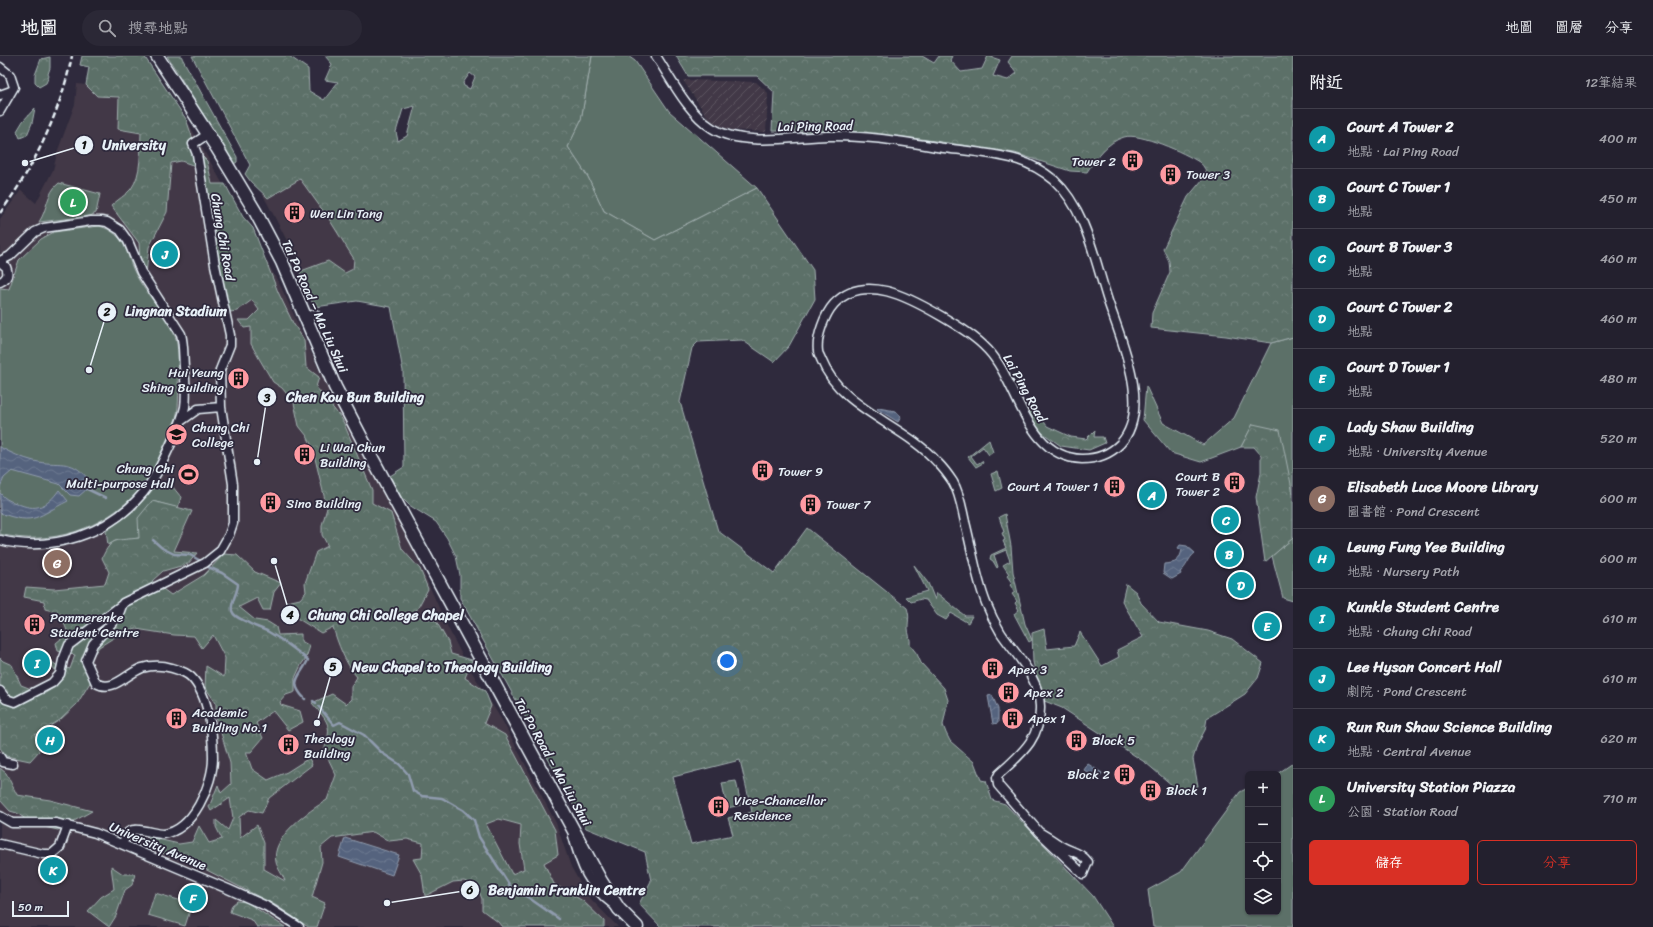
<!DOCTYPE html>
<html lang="zh-TW">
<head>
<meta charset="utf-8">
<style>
	body { margin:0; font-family:Sriracha,"LXGW WenKai TC",sans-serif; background:#2b2836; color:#f1f3f6 }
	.controls { position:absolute; right:12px; bottom:12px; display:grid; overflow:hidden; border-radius:6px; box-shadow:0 1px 3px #0004 }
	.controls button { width:36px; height:36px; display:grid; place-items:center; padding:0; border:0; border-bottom:1px solid #403e4a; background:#23202e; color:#f1f3f6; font:20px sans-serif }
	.scale { position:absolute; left:12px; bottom:10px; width:57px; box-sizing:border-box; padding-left:4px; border:2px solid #e8f1f8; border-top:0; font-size:11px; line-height:14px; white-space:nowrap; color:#e8f1f8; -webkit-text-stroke:3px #2f2a3d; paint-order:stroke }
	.you { position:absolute; left:727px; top:605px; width:14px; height:14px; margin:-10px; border:3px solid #fff; border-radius:50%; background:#1a73e8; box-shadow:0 0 0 6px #1a73e833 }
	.badge { display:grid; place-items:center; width:26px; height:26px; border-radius:50%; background:#d93025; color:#fff; font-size:13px; font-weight:700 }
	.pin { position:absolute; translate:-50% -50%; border:2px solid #fff; box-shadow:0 1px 4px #0006 }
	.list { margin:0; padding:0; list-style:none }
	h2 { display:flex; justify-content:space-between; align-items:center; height:52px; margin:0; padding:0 16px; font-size:17px }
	h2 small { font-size:13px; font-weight:400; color:#a3a3aa }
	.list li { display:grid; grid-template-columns:26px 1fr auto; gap:12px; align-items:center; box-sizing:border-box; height:60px; padding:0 16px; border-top:1px solid #403e4a }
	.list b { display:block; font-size:15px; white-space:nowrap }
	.list p { margin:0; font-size:13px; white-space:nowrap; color:#a3a3aa }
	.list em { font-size:13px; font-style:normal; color:#a3a3aa }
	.actions { display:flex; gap:8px; padding:12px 16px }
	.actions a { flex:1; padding:9px 0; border:1px solid #d93025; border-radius:6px; text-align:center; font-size:14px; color:#d93025 }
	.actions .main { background:#d93025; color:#fff }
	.icon { flex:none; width:22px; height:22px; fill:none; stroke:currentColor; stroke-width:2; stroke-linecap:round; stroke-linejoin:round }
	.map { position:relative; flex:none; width:1293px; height:871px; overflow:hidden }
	header { display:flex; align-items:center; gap:24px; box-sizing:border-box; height:56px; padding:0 20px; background:#23202e; border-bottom:1px solid #403e4a }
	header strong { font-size:19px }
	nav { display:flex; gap:22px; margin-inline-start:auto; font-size:14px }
	.search { width:280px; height:36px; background:#2b2836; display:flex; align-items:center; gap:10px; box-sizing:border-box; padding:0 14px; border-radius:22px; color:#a3a3aa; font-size:15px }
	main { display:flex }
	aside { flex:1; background:#23202e }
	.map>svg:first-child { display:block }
	.built { fill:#423946 }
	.industrial { fill:url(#industrial-furrows) }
	.green { fill:#5c6f67; stroke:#a2b0b0 }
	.forest { fill:url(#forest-crowns); stroke:#a2b0b0; fill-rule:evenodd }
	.garden { fill:url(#garden-dots); stroke:#a2b0b0 }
	.water { fill:url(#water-waves); stroke:#909caf }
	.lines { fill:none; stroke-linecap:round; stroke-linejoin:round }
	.stream { stroke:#909caf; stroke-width:2.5 }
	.street-casing { stroke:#e8f1f8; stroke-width:11 }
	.secondary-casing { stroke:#e8f1f8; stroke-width:15 }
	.street { stroke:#2f2a3d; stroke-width:8 }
	.secondary { stroke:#2f2a3d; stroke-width:12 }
	.rail { stroke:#e8f1f8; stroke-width:2.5; stroke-dasharray:6 3; stroke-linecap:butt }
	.labels { text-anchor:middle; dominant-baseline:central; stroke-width:3.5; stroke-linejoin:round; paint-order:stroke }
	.street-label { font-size:13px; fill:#e8f1f8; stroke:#2f2a3d }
	.poi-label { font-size:13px; fill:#e8f1f8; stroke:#2f2a3d; text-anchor:start }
	.leader { fill:none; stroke:#e8f1f8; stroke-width:1.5 }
	.callout-dot { fill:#e8f1f8; stroke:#2f2a3d; stroke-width:1.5 }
	.mark-label { font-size:12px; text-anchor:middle; font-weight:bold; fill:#111 }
	.callout-label { font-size:14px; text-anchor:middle; font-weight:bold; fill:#e8f1f8; stroke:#2f2a3d; stroke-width:3.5; stroke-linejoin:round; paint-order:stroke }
</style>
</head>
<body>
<header>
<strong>地圖</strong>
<div class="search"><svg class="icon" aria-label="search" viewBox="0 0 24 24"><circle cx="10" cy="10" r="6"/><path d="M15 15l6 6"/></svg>搜尋地點</div>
<nav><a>地圖</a><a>圖層</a><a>分享</a></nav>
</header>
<main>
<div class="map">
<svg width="1293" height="871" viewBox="0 0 1293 871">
	<defs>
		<pattern id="industrial-furrows" width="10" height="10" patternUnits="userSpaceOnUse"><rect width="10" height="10" fill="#423946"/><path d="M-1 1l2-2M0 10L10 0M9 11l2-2" fill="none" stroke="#5d5661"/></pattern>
		<pattern id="forest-crowns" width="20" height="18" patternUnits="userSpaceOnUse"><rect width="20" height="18" fill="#5c6f67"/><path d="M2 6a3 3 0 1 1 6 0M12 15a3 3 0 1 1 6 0" fill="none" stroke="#73847e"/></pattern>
		<pattern id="garden-dots" width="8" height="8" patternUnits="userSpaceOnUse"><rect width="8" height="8" fill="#5c6f67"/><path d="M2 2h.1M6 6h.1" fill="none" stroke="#73847e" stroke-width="1.8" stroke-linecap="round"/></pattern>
		<pattern id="water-waves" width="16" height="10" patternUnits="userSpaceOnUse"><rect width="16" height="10" fill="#55637e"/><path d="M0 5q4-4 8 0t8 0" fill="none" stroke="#6d7a91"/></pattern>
	</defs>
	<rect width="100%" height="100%" fill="#2f2a3d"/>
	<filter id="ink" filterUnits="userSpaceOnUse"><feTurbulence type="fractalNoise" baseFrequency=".025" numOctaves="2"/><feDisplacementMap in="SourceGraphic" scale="8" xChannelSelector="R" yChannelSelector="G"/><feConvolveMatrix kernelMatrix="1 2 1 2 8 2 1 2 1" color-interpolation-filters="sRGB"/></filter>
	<g filter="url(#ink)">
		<path class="built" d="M82 0H144L186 63 281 231 326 329 412 491 447 570 465 605 503 666 556 767 571 811 587 839 618 871H0V163L21 134 36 147 53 114 58 94 75 48 77 28 86 29 89 11 80 9Z
			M308 111 362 214 315 238 261 135Z"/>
		<path class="industrial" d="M683 24 756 26 768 37 766 76 733 74 720 70 709 63Z"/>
		<path class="green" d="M592 0H628L635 5 669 55 757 132 655 184 604 155 588 121 568 91 581 64Z
			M59 127 100 138 96 157 90 160 39 166C48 153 46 137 59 127Z
			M99 170C107 172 114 176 120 183 128 192 129 206 135 217 146 239 166 257 175 280 179 292 178 304 178 316 178 332 180 347 176 362 173 372 168 381 164 390 157 406 150 421 138 435 104 473 50 491 0 478V232L9 233 19 204 41 183 54 176Z
			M1293 281V438L1253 368 1241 391 1201 406 1171 397 1143 364 1146 330 1163 367 1203 389 1234 362 1271 287Z
			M158 426 172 430 181 441 178 452 152 445 139 482 115 485 108 489 106 475 135 454Z
			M1293 482V545L1283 542 1272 500Z
			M1293 707V871H1153L1148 834 1181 816 1240 736 1248 732V856H1278V718H1277Z
			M736 725 741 749 727 752 722 727Z
			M155 837 192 848 185 870 148 859Z"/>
		<path class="forest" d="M82 0H144L186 63 197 95 207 105 212 128H225L243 161 253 172 278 236 293 267 304 284 306 311 319 321 316 331 342 363 372 434V447L391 457 402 493 420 513 428 533 414 559 436 565 448 586 451 598 472 604 465 622 485 635 491 650 484 667 505 679 555 774 558 799 544 807 554 828 583 845 604 865V871H502L498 866 482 854V843L477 830 464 825 453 826 425 840 422 819 413 803 422 802 423 787 407 783 389 785 373 776 332 782 321 791 322 806 312 841 325 847 317 871H308L277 850 191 806 146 792 149 781 179 788 192 786 199 770 209 787 222 783 216 771V764L228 774 233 762 230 742 211 755 209 751 218 729 221 737 231 728 230 707 216 660V647L205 631 206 610 224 621 225 602 213 579 202 592 194 580 174 579 136 573 126 574 99 591 89 605 91 625 77 648 60 664 35 679 39 695 30 705 6 700 0 692V602L3 605 12 609 21 629 44 638 56 630 55 615 50 604 56 609 70 613 75 599 58 595 56 587 68 577 60 557 45 553 44 545 24 541 26 531 54 533 105 528 109 516 102 502C112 480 117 485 139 482L138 462 152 445 192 455 174 495 197 497 188 508 163 515 152 525 171 539 204 519 224 498 237 499 255 516 281 527 274 536 270 554H263L257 542 239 551 255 564 268 566 276 571 278 579 301 578V585L310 590 306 602 301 609 295 622V636L286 639 280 646 281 649 300 655 303 666 288 674 273 655 256 667 263 682 251 696H246L252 713 268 724 287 716 309 702 312 709 269 742 262 757 249 754 239 761 240 782 257 769 264 787V813L285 825C283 819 277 812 276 806 270 781 309 755 327 744L336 719 324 694C333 669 328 666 312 647L332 638 346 648 351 643V631L357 621C345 607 338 588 333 571L321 577 287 556V546L300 543 306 536 305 527 316 496 328 490 322 479V469L327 452 312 390 307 380 299 370 294 347 282 332 273 326 260 304 251 288V271L244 272 238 264H249L259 254 252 244 237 255 230 256 214 197 206 148 204 113 181 105 171 107 167 156 149 191 146 218 140 204 139 187 111 150C117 144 126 139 131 133 142 118 140 94 141 77L118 73 119 41 97 40 86 29 89 11 80 9ZM499 763 521 769 520 788 524 813 512 818 486 768Z
			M167 0H182V2L237 101V106L234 108Z
			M192 0H289L308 13 309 35 324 44 338 26 325 24 332 8 325 0H592L581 64 568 91 588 121 604 155 655 184 757 132 813 214 815 243 789 290 774 306 742 284 698 286 692 292 680 346 718 475 774 517 807 472 907 552C910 562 908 562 908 572 908 578 911 583 910 589L917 598 921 607 944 632 948 644 943 669 946 677 950 685 974 706 981 724 986 725 992 744 1005 748 1093 840 1113 871H661L639 848 651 825 645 796 586 772 460 542V519L456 500 447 482 436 466 409 449 401 441 390 420 404 411 403 315 391 251 357 245 315 251 299 223 301 215 328 205 345 217 353 213 354 203 329 163 300 123 268 142 251 126 245 118 250 109ZM470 17 475 21 470 33 464 30 463 27ZM415 50 407 80 398 85 396 76 403 53ZM740 704 752 756 728 762 733 779 691 788 673 721Z
			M676 0H922L934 7 939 0H952L950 4 961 16 982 13 988 0 1000 4 993 20 1008 24 1017 17 1008 6 1012 0H1031L1033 1 1035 0H1293V281L1271 287 1226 280 1151 272 1152 257 1170 216 1169 205 1163 193 1188 141 1203 123 1206 115C1204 111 1202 108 1199 106 1185 97 1139 76 1124 81 1107 86 1096 102 1087 116L1070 115 1015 97 921 83 845 75H772L774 36 757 20H688Z
			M50 1V12L48 18 49 20 46 27 39 31 35 27V19L41 3Z
			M35 52 32 67 27 79 20 82 17 75 23 65Z
			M1033 350 1047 370 1071 381 1086 383 1095 374 1094 381H1103L1105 387 1089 394 1061 390 1040 375 1036 370 1028 352Z
			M1253 368 1280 374 1293 438V482L1265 506 1256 441 1261 417V399L1254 391H1241Z
			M914 509 928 527 935 544 937 537 965 560H972L968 567 951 557 946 564 937 559 926 544 921 543 911 546 906 541 927 535Z
			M1126 528 1136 536 1141 547 1159 566 1208 575 1232 583 1263 607 1258 622 1245 638 1207 662 1205 674 1197 689 1193 703 1198 730 1189 736 1173 730 1146 707 1062 652 1042 644 1033 606 1032 577 1044 573 1047 593 1074 590 1080 576 1102 610 1119 601 1117 594 1143 581 1122 545Z
			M0 712 6 717 17 739 50 744 92 755 58 774 34 769 17 757 10 755 0 744Z
			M111 810 123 818H135L132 829 125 834 116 860 109 871 88 855 101 841 114 833Z
			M237 845 246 846 285 871H257L252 864 230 856 232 849Z"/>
		<path class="garden" d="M989 384 993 396 989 399 983 391 971 400 977 408 982 405 983 407 976 411 968 401Z
			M998 415 1002 432 996 435 991 418Z
			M1005 458 1011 490 1013 516 1025 568 1032 584 1029 586 1014 558 1019 554 1015 547 1017 545 1012 538 1015 536 1010 529 1012 527 1007 520 1009 518 1003 509 1010 505 1006 494 994 499 998 511 997 512 993 505 990 503 991 499 1006 492 1003 485 1005 484 1002 477 1004 476 999 461Z"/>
		<path class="water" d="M878 352 896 355 901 361 898 366 877 353Z
			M0 391C11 397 22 402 34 405 58 411 71 401 88 423L87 433 79 440 70 439 59 428 12 415 4 422 0 431Z
			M59 434 68 445C37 460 36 470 0 457V437C4 442 9 445 16 447 36 456 47 451 59 434Z
			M1180 489 1187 490 1195 497C1188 502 1187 511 1180 516L1181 518 1172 523 1163 517 1164 508C1176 507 1179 506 1182 494L1178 492Z
			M992 639 998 653V667L993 668 988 640Z
			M1088 708 1102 717 1098 723 1084 714Z
			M345 782 399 799 392 819 339 801Z"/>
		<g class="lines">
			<path class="stream" d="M87 433 106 442
				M153 484 162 492 174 498 190 499 199 504
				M206 510 222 517 238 528C238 537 230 546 232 555 234 561 241 563 247 566 253 570 260 572 267 575 281 583 295 593 308 604 301 620 287 625 305 643
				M313 645 316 647
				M319 651 334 669 340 666 364 679 382 697 399 708 408 718 413 735 422 740 442 742 463 754 474 764 479 781 512 833 529 842 559 863"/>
			<defs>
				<path id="street" d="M656 0C671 23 688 57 712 72 742 91 793 81 827 80 866 79 905 86 944 92 968 95 994 97 1018 104 1031 108 1043 115 1054 124 1086 153 1095 205 1108 245 1121 284 1153 353 1120 388 1110 398 1096 403 1082 403 1025 401 1019 327 988 294 975 280 958 270 941 260 910 242 864 216 834 248 825 258 816 281 818 295 818 298 820 300 821 303 841 354 903 367 938 407 943 412 949 420 953 426 960 438 962 453 965 466 972 493 976 522 986 547 990 557 995 567 1001 577 1016 599 1039 621 1040 650 1041 683 1021 698 999 718L997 722 998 729 1039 776 1083 818 1088 806C1081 796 1071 796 1061 790 1054 785 1046 780 1039 776
					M0 11 10 19 14 31 0 55
					M0 39 11 35
					M0 205 10 200 35 176 44 172 91 165H101L107 166 120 174 128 185 141 216 181 278C184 289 183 300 184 311 185 324 187 338 185 351 182 365 176 377 170 390 162 407 155 423 143 437 109 478 51 497 0 484
					M0 206 6 211C9 218 7 223 0 226
					M305 262 315 258
					M181 365 198 353 221 351
					M0 635 6 643 15 646 52 627 60 618 63 604 69 589 123 548
					M0 701 3 706 13 708
					M0 760 12 767H56L95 777 228 833 266 850 299 871
					M573 780C581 810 588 830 614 849
					M0 788 43 798H52L60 791 68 769
					M123 788C124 784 125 777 130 775 137 771 154 778 163 778 193 775 213 728 213 702 213 678 209 639 191 621 186 616 179 614 172 612 162 609 152 609 142 612 126 618 113 637 96 627L86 605 93 588 118 560 123 547 205 507 220 495 229 479 233 467V428L221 351 220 314 230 289V279L215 209 197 98 193 88 208 78"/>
				<path id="secondary" d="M157 0 217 92 255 155 282 206 335 331 372 402 601 825 619 853 637 871"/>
			</defs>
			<use href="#street" class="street-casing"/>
			<use href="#secondary" class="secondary-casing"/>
			<use href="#street" class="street"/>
			<use href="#secondary" class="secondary"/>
			<path class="rail" d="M0 157C35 110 60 57 72 0"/>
		</g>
	</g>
	<defs>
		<symbol id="building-disc" viewBox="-11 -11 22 22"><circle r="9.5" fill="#ff9aa2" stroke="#2f2a3d"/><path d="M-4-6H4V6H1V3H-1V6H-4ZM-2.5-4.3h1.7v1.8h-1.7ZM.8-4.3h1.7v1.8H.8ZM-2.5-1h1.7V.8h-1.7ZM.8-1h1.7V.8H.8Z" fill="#111"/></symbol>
		<symbol id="university-disc" viewBox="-11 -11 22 22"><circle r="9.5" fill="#ff9aa2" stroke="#2f2a3d"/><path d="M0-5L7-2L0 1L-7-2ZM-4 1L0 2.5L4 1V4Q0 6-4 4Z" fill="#111"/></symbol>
		<symbol id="stadium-disc" viewBox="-11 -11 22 22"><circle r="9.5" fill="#ff9aa2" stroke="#2f2a3d"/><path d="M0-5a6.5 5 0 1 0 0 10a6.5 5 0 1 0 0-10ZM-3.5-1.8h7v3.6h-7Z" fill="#111"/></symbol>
	</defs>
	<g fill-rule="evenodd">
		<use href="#building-disc" x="1120" y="92" width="25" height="25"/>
		<use href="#building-disc" x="1158" y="106" width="25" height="25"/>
		<use href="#building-disc" x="282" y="144" width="25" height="25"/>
		<use href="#building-disc" x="226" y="310" width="25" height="25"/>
		<use href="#university-disc" x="164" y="366" width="25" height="25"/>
		<use href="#building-disc" x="292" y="386" width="25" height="25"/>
		<use href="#building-disc" x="750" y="402" width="25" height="25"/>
		<use href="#stadium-disc" x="176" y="406" width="25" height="25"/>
		<use href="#building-disc" x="1222" y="414" width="25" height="25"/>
		<use href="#building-disc" x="1102" y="418" width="25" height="25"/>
		<use href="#building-disc" x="258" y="434" width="25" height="25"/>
		<use href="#building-disc" x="798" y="436" width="25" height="25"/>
		<use href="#building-disc" x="22" y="556" width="25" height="25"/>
		<use href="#building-disc" x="980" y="600" width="25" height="25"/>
		<use href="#building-disc" x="996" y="624" width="25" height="25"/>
		<use href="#building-disc" x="1000" y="650" width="25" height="25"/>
		<use href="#building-disc" x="164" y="650" width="25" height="25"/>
		<use href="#building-disc" x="1064" y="672" width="25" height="25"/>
		<use href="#building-disc" x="276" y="676" width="25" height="25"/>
		<use href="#building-disc" x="1112" y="706" width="25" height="25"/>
		<use href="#building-disc" x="1138" y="722" width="25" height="25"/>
		<use href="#building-disc" x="706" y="738" width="25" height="25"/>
	</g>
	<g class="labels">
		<g class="street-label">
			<text transform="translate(815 70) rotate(-1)">Lai Ping Road</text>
			<text transform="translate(223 181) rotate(80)">Chung Chi Road</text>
			<text transform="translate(315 250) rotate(66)">Tai Po Road – Ma Liu Shui</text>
			<text transform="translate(1025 332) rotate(61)">Lai Ping Road</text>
			<text transform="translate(553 706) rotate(61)">Tai Po Road – Ma Liu Shui</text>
			<text transform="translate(158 790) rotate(23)">University Avenue</text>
		</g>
		<g class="poi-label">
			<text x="1116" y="105" text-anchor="end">Tower 2</text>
			<text x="1186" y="118">Tower 3</text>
			<text x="310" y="157">Wen Lin Tang</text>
			<text x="224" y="316" text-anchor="end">Hui Yeung<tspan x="224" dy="15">Shing Building</tspan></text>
			<text x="192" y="371">Chung Chi<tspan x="192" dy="15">College</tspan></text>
			<text x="320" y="391">Li Wai Chun<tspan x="320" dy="15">Building</tspan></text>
			<text x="174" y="412" text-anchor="end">Chung Chi<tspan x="174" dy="15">Multi-purpose Hall</tspan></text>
			<text x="778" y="415">Tower 9</text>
			<text x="1220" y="420" text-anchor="end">Court B<tspan x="1220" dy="15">Tower 2</tspan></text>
			<text x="1098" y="430" text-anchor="end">Court A Tower 1</text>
			<text x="286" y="447">Sino Building</text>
			<text x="826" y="448">Tower 7</text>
			<text x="50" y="561">Pommerenke<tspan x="50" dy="15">Student Centre</tspan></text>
			<text x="1008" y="613">Apex 3</text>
			<text x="1024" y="636">Apex 2</text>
			<text x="192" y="656">Academic<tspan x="192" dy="15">Building No.1</tspan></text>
			<text x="1028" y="662">Apex 1</text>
			<text x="304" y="682">Theology<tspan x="304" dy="15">Building</tspan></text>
			<text x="1092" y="684">Block 5</text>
			<text x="1110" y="718" text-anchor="end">Block 2</text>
			<text x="1166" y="734">Block 1</text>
			<text x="734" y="744">Vice-Chancellor<tspan x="734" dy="15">Residence</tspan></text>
		</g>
	</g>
	<path class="leader" d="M25 107L84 89M89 314L107 256M257 406L267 341M274 505L290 559M317 667L333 611M387 847L470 834"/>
	<g class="callout-dot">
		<circle cx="25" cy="107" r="4"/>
		<circle cx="89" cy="314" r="4"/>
		<circle cx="257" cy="406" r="4"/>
		<circle cx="274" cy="505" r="4"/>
		<circle cx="317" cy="667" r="4"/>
		<circle cx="387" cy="847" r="4"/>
		<circle cx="84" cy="89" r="10"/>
		<circle cx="107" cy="256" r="10"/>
		<circle cx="267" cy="341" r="10"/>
		<circle cx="290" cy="559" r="10"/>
		<circle cx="333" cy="611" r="10"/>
		<circle cx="470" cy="834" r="10"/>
	</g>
	<g class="mark-label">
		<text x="84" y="93">1</text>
		<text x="107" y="260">2</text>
		<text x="267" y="346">3</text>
		<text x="290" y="563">4</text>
		<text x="333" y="615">5</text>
		<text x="470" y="838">6</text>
	</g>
	<g class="callout-label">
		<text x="134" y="94">University</text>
		<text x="176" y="260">Lingnan Stadium</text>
		<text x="355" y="346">Chen Kou Bun Building</text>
		<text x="386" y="564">Chung Chi College Chapel</text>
		<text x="452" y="616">New Chapel to Theology Building</text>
		<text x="567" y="839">Benjamin Franklin Centre</text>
	</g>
</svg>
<div class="controls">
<button>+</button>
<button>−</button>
<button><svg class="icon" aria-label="locate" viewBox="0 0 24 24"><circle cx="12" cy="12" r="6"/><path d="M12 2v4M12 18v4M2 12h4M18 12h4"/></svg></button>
<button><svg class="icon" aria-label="layers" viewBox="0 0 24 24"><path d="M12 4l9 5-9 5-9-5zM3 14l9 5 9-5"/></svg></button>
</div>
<div class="scale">50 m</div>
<div class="you"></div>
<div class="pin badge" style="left:1152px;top:439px;background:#0f9aa8">A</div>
<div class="pin badge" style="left:1229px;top:498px;background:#0f9aa8">B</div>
<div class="pin badge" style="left:1226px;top:464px;background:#0f9aa8">C</div>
<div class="pin badge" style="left:1241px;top:529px;background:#0f9aa8">D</div>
<div class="pin badge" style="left:1267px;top:570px;background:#0f9aa8">E</div>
<div class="pin badge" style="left:193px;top:842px;background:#0f9aa8">F</div>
<div class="pin badge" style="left:57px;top:507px;background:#8d6e63">G</div>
<div class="pin badge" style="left:50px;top:684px;background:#0f9aa8">H</div>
<div class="pin badge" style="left:37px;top:607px;background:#0f9aa8">I</div>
<div class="pin badge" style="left:165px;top:198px;background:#0f9aa8">J</div>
<div class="pin badge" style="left:53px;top:814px;background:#0f9aa8">K</div>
<div class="pin badge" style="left:73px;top:146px;background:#2e9e5b">L</div>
</div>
<aside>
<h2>附近<small>12筆結果</small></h2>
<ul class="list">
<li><span class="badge" style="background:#0f9aa8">A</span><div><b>Court A Tower 2</b><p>地點 · Lai Ping Road</p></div><em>400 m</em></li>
<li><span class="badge" style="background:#0f9aa8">B</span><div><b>Court C Tower 1</b><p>地點</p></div><em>450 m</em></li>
<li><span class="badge" style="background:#0f9aa8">C</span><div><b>Court B Tower 3</b><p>地點</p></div><em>460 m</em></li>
<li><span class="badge" style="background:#0f9aa8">D</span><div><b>Court C Tower 2</b><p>地點</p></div><em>460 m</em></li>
<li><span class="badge" style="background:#0f9aa8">E</span><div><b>Court D Tower 1</b><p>地點</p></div><em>480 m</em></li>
<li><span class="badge" style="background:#0f9aa8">F</span><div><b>Lady Shaw Building</b><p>地點 · University Avenue</p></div><em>520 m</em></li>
<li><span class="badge" style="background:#8d6e63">G</span><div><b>Elisabeth Luce Moore Library</b><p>圖書館 · Pond Crescent</p></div><em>600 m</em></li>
<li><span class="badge" style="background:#0f9aa8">H</span><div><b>Leung Fung Yee Building</b><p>地點 · Nursery Path</p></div><em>600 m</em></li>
<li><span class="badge" style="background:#0f9aa8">I</span><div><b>Kunkle Student Centre</b><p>地點 · Chung Chi Road</p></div><em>610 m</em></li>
<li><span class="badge" style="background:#0f9aa8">J</span><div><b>Lee Hysan Concert Hall</b><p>劇院 · Pond Crescent</p></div><em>610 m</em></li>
<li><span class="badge" style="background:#0f9aa8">K</span><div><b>Run Run Shaw Science Building</b><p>地點 · Central Avenue</p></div><em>620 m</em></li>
<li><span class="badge" style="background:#2e9e5b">L</span><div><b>University Station Piazza</b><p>公園 · Station Road</p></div><em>710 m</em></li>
</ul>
<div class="actions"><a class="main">儲存</a><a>分享</a></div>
</aside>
</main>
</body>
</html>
